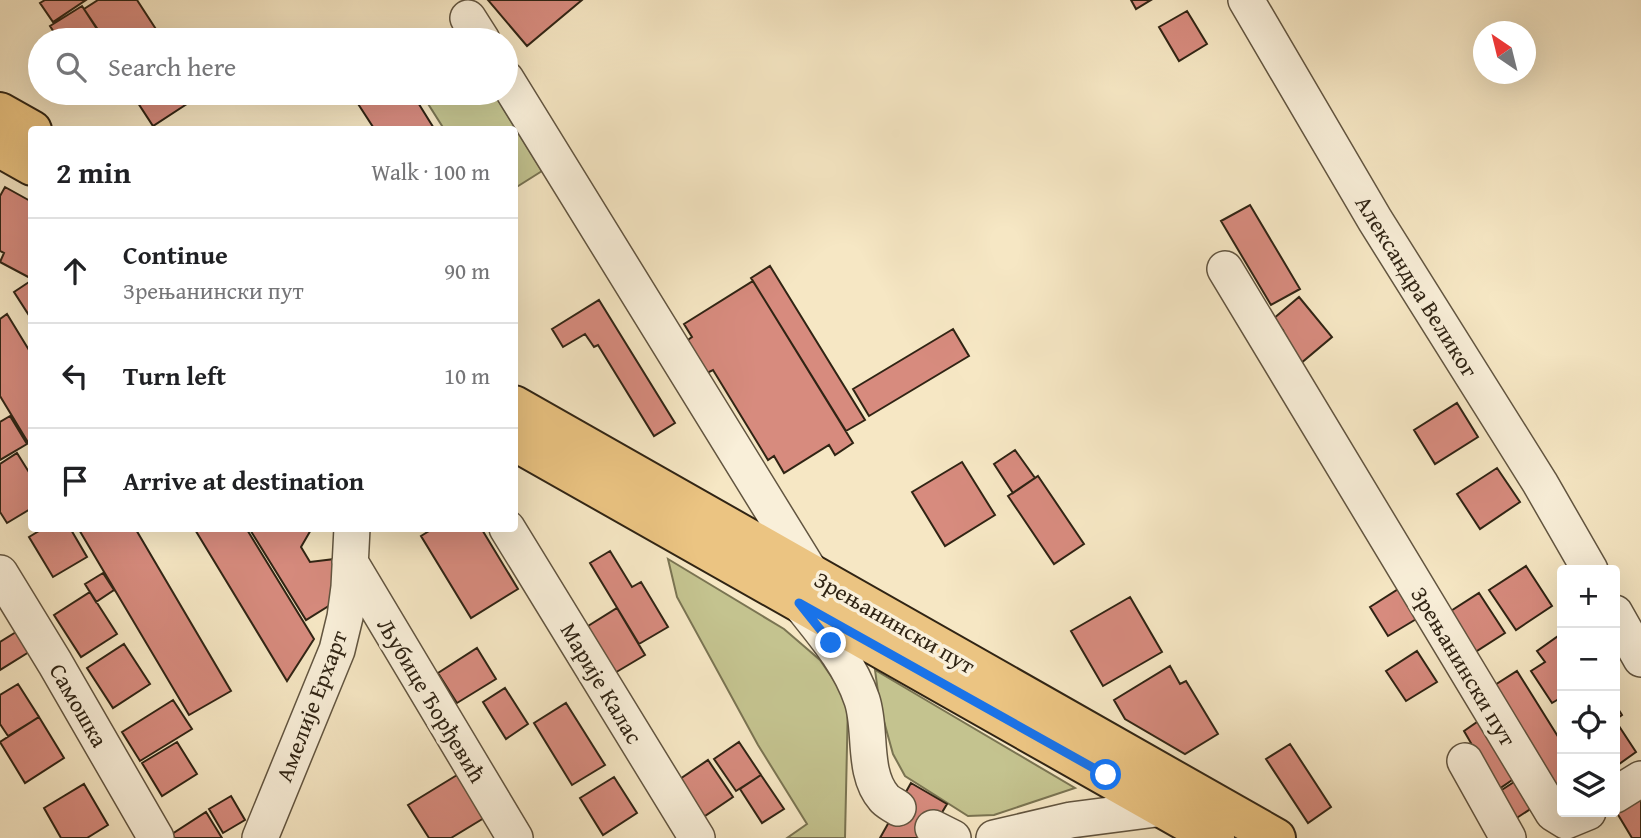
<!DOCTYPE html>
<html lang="en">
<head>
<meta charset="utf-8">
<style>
	body { margin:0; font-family:"Gentium Book Plus",serif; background:#f6f6f6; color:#202124 }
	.controls { position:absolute; right:21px; bottom:21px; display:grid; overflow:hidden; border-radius:7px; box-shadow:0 7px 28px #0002 }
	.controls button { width:63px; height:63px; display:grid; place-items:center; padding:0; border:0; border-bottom:2px solid #e0e0e0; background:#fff; color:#202124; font:35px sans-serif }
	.compass { position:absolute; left:1473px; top:21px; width:63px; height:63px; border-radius:50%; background:#fff; box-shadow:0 7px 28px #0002; rotate:325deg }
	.stop { position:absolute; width:21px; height:21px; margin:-16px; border:5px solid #1a73e8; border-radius:50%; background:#fff }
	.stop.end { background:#1a73e8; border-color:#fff; box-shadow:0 2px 7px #0008 }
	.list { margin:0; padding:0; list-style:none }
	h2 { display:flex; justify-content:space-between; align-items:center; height:91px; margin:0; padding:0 28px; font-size:30px }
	h2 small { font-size:23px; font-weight:400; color:#757577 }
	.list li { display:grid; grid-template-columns:46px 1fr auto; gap:21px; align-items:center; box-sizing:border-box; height:105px; padding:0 28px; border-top:2px solid #e0e0e0 }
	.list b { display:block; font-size:26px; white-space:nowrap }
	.list p { margin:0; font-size:23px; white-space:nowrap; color:#757577 }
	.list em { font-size:23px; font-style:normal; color:#757577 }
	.icon { flex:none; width:38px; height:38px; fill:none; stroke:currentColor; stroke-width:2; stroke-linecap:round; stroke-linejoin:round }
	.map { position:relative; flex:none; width:1641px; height:838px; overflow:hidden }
	.search { position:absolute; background:#fff; box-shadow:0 7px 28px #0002; left:28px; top:28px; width:490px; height:77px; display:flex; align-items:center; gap:18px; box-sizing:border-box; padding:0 24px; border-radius:38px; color:#757577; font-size:26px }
	.panel { position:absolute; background:#fff; box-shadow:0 7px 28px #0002; left:28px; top:126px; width:490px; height:406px; border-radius:7px }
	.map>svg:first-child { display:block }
	.green { fill:#c4c38f; stroke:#7a7452; stroke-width:2 }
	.building { fill:#d78b7e; stroke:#302414; stroke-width:2 }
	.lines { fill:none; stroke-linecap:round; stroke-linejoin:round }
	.minor-casing { stroke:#625540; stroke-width:38 }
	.major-casing { stroke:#302414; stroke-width:42 }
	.minor { stroke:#f9efd9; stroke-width:35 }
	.major { stroke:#ebc482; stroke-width:38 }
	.route { stroke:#1a73e8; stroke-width:9 }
	.labels { text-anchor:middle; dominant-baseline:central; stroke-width:7; stroke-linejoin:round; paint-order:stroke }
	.street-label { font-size:23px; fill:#302414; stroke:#f9efd9 }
</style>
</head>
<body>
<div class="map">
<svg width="1641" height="838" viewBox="0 0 1641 838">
	<rect width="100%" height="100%" fill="#f6e7c4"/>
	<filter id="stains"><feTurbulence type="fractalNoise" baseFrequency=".00286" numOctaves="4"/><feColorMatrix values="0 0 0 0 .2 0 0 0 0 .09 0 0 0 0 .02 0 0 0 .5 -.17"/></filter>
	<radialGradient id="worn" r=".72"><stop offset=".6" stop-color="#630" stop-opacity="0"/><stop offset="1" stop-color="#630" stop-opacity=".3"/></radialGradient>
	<path class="green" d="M434 93H494L542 171 515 188 514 130 444 129 425 99Z
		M668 559 784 629 820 660 848 701 845 838H787L807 824 758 745 677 597Z
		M875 670 1075 788 994 815 968 816 905 776 893 754 880 707Z"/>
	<path class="building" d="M45 0H86L53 22 40 3Z
		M98 0H137L163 40H105L84 9Z
		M488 0H582L527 46Z
		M1131 0H1151L1136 9Z
		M82 6 104 40H59L50 26Z
		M1187 11 1207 44 1179 61 1159 27Z
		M93 93H109L97 100Z
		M154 93H189L193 100 153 126 138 103Z
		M351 93H412L435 130H375Z
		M5 187 32 202V279L0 262 4 253 0 251V196Z
		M1250 205 1300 289 1271 305 1221 221Z
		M770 266 865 420 846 431 751 278Z
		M32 280V320L14 292Z
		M753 281 853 443 835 455 829 445 784 473 774 456 768 460 713 370 705 374 685 342 692 337 684 324Z
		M1299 297 1332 337 1294 369 1270 340 1283 330 1273 319Z
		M599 300 675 423 654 436 598 345 594 347 585 334 563 347 552 329Z
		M7 314 32 355V449L0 396V319Z
		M953 329 969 356 869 416 853 389Z
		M1457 403 1478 437 1435 464 1414 430Z
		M10 416 27 444 0 460V422Z
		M1015 450 1035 478 1013 493 994 464Z
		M17 453 32 477V508L7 523 0 512V464Z
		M962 462 995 515 945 546 912 492Z
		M1497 468 1520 502 1480 529 1457 494Z
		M1038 476 1084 544 1054 564 1008 496Z
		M44 528H70L87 557 53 577 29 537Z
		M78 528H135L231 691 189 715Z
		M194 528H246L314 639 287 681Z
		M249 528H312L301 547 310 562 335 559V602L306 620Z
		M434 528H481L518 589 471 618 421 536Z
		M610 551 632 587 641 582 668 627 639 644 590 563Z
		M1526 566 1552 606 1516 630 1489 590Z
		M103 573 114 590 96 602 85 584Z
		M1400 588 1418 618 1388 636 1370 607Z
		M90 592 117 634 81 657 54 615Z
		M1479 593 1505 633 1469 656 1443 616Z
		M1130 597 1162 652 1103 686 1071 631Z
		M617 608 645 655 608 677 580 631Z
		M16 632 29 652 0 670V642Z
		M1561 634 1562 697 1552 703 1531 671 1545 662 1537 651Z
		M124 644 150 684 113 708 87 668Z
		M477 648 496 679 457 703 438 673Z
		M1417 651 1437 682 1406 701 1386 671Z
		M1170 666 1180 684 1186 681 1218 734 1185 754 1125 719 1114 700Z
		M1517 671 1562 743V809L1487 690Z
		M18 684 39 717 8 736 0 724V695Z
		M505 688 528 724 506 739 483 702Z
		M173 700 192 729 140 761 122 732Z
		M566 703 605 765 572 785 534 723Z
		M1615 704 1622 715 1615 720Z
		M39 717 64 758 25 783 0 742Z
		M1480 720 1518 776 1493 793 1462 748 1471 743 1464 731Z
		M1615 720 1636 752 1615 767Z
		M177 742 197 774 162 796 142 763Z
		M739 742 761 775 736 791 714 759Z
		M1290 744 1331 807 1308 823 1266 759Z
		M708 760 733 797 699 820 674 783Z
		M457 775 484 818 451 838H429L408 805Z
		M761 775 784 809 762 823 740 789Z
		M614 777 637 813 603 835 580 798Z
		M1517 780 1535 806 1509 823 1491 797Z
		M911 783 947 804 931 831 942 838H880Z
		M84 784 108 825 87 838H61L44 808Z
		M231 796 245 820 223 833 209 809Z
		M1641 797V838H1632L1617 813Z
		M206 812 222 838H175L172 834Z"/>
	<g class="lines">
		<defs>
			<path id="minor" d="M1246 0 1375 220 1540 483 1590 570
				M468 18 482 40
				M506 79 812 575
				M1225 269 1553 813 1566 821 1588 812
				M507 528 697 838
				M350 562 515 838
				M0 573 55 663 156 838
				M801 605C825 635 850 664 862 700 872 730 862 773 884 798 887 802 894 805 898 808
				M1615 613 1641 659
				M1465 761 1508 838
				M1615 795 1641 779
				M933 828 953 838
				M260 838 337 650 345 617 349 587 352 528
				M994 838 1071 820 1164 808"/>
			<path id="major" d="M0 112 32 130
				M0 148 32 166
				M514 405 1276 838
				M514 441 1215 838"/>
		</defs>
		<use href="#minor" class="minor-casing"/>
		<use href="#major" class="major-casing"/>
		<use href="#minor" class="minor"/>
		<use href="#major" class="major"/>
	</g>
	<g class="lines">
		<path class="route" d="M831 643 799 603 1106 775"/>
	</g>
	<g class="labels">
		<g class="street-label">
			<text transform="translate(1417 286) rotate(58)">Александра Великог</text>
			<text transform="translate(895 622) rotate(30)">Зрењанински пут</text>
			<text transform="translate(1464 666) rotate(59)">Зрењанински пут</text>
			<text transform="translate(602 683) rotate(59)">Марије Калас</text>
			<text transform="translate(432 700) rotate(59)">Љубице Ђорђевић</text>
			<text transform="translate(79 705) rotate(60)">Самошка</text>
			<text transform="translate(311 706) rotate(-69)">Амелије Ерхарт</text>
		</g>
	</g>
	<rect width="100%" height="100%" filter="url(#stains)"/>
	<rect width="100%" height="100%" fill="url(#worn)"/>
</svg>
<div class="controls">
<button>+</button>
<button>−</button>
<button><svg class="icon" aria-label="locate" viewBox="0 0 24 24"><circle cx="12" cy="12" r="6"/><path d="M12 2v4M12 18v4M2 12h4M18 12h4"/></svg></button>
<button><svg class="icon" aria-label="layers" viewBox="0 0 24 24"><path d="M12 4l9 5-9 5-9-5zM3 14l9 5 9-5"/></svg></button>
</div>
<svg class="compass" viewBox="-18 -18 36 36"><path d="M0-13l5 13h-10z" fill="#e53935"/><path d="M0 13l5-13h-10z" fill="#757577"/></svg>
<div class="stop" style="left:1106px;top:775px"></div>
<div class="stop end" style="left:831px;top:643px"></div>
<div class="search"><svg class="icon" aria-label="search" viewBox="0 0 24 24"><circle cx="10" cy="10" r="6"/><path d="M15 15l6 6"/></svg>Search here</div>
<section class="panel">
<h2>2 min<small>Walk · 100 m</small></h2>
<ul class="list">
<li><svg class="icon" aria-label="ahead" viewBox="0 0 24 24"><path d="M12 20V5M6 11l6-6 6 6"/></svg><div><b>Continue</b><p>Зрењанински пут</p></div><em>90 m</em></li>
<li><svg class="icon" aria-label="left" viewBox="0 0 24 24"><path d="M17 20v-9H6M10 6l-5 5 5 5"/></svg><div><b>Turn left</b></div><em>10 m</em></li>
<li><svg class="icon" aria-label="arrive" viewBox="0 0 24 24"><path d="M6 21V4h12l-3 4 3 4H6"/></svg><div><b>Arrive at destination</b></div></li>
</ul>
</section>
</div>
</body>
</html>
